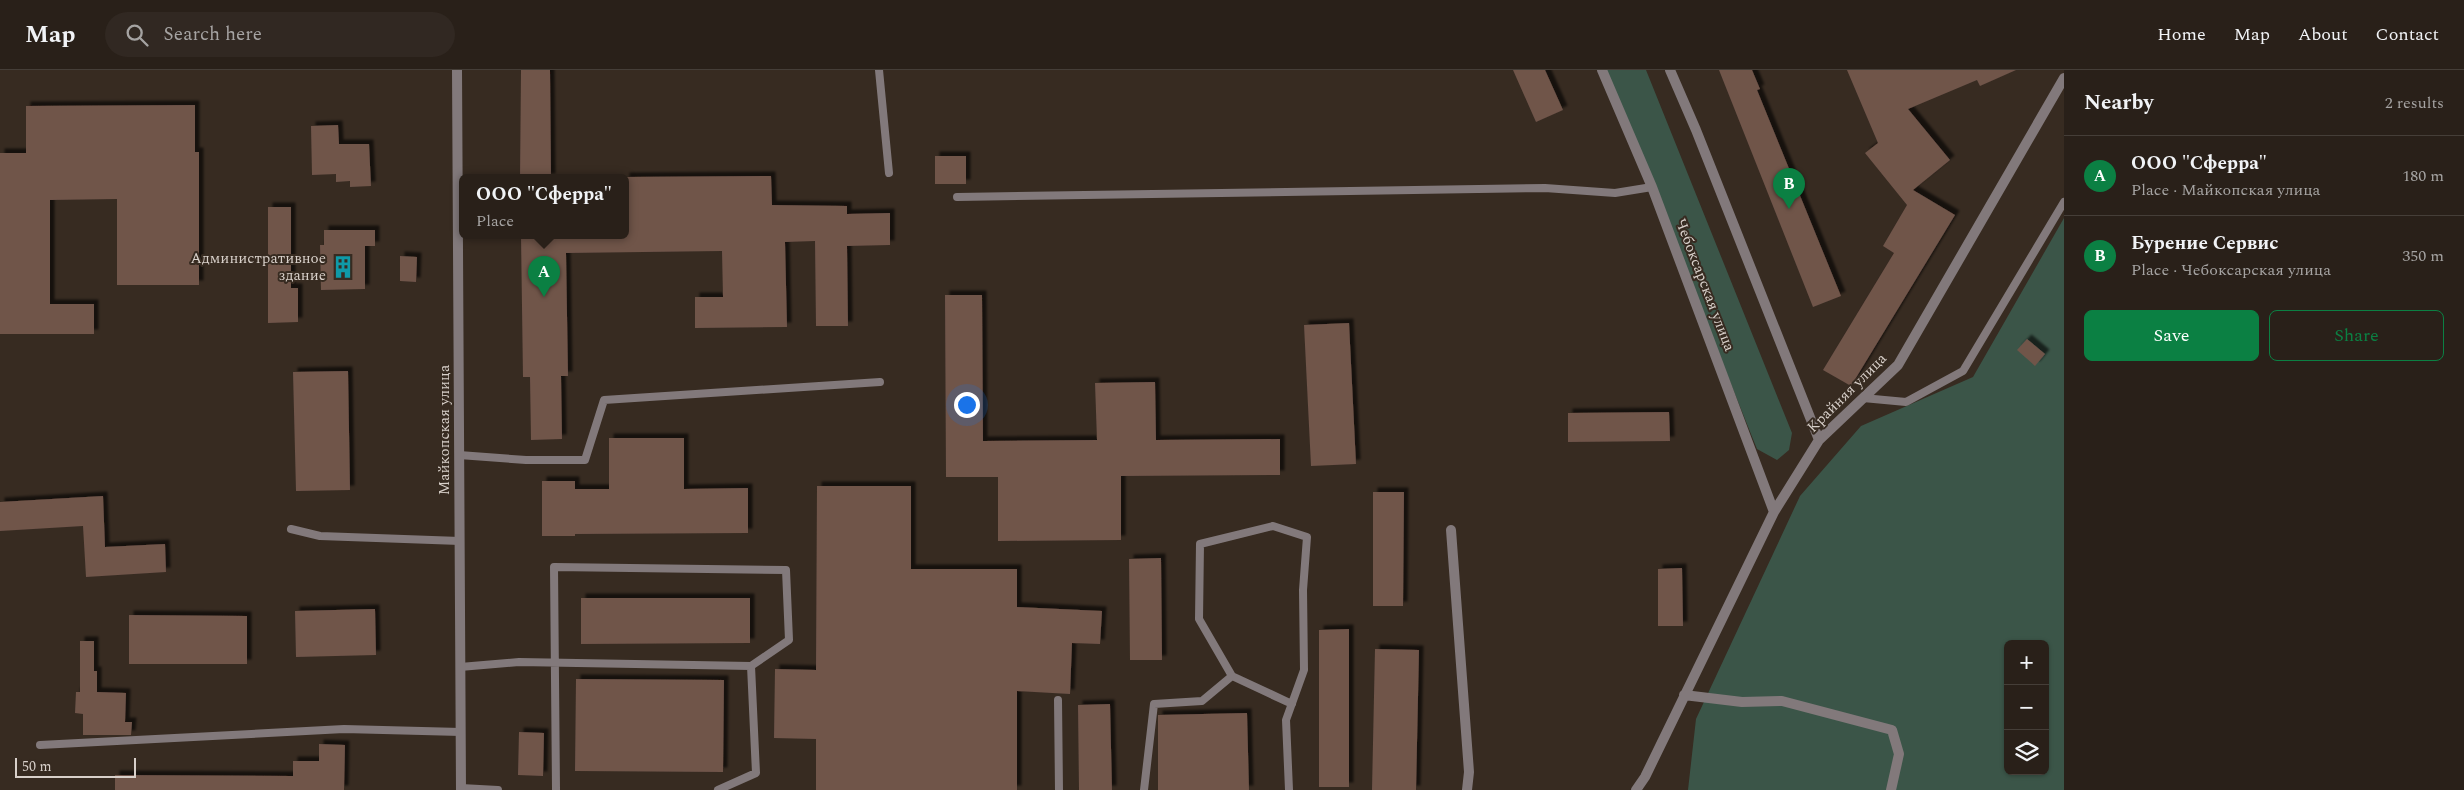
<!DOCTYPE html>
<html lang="en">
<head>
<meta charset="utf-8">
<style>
	body { margin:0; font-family:Spectral,serif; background:#312822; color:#f1f3f6 }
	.controls { position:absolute; right:15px; bottom:15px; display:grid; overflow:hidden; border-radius:8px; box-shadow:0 1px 4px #0004 }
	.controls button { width:45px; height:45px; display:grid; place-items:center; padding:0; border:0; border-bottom:1px solid #453e38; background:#292019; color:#f1f3f6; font:25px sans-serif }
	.scale { position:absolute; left:15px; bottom:12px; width:121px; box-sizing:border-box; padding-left:5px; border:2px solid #d8d0ca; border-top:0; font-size:14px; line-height:18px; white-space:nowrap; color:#d8d0ca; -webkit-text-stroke:4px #372b21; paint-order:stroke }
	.you { position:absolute; left:966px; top:334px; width:18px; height:18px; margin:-12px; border:4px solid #fff; border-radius:50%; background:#1a73e8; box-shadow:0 0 0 8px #1a73e833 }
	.badge { display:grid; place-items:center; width:32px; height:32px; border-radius:50%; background:#0b8043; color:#fff; font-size:16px; font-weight:700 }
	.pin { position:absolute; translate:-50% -41px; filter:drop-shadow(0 1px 2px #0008) }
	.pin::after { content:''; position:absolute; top:26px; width:18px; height:15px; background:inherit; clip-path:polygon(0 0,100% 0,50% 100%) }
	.popup { position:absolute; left:459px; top:104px; width:170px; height:65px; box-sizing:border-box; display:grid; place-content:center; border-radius:8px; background:#292019; filter:drop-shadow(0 1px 4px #0005); font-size:16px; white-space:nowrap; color:#a5a3a2 }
	.popup b { font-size:19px; color:#f1f3f6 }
	.popup::after { content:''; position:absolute; left:50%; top:100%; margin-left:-10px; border:10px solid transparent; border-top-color:#292019 }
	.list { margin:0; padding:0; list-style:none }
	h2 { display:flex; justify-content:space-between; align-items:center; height:65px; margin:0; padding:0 20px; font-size:21px }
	h2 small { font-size:16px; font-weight:400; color:#a5a3a2 }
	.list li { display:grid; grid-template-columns:32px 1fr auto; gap:15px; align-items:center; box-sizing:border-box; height:80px; padding:0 20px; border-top:1px solid #453e38 }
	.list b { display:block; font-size:19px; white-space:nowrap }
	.list p { margin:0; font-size:16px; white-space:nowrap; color:#a5a3a2 }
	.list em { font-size:16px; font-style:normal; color:#a5a3a2 }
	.actions { display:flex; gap:10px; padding:15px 20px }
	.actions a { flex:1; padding:11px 0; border:1px solid #0b8043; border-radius:8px; text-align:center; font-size:18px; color:#0b8043 }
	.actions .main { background:#0b8043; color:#fff }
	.icon { flex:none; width:28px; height:28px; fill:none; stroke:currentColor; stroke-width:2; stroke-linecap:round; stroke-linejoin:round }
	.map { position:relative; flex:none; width:2064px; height:720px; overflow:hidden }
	header { display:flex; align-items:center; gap:30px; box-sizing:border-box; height:70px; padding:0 25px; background:#292019; border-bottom:1px solid #453e38 }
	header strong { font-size:24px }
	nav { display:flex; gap:28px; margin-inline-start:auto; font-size:18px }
	.search { width:350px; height:45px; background:#312822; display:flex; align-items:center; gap:12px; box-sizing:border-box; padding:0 18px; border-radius:28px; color:#a5a3a2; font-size:19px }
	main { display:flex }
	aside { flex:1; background:#292019 }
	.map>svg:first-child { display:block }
	.green { fill:#3b5548; fill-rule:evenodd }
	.building { fill:#6f544a; filter:url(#shadow) }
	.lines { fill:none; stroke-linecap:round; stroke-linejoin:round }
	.lane { stroke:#82797b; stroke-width:8 }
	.street { stroke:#82797b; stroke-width:10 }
	.labels { text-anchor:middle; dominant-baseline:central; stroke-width:4; stroke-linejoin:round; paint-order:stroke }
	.poi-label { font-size:15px; fill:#d8d0ca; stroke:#372b21; text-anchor:end }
	.street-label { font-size:15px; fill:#d8d0ca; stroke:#372b21 }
</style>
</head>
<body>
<header>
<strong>Map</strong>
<div class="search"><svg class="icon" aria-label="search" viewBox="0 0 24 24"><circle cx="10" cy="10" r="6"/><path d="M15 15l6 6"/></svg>Search here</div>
<nav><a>Home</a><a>Map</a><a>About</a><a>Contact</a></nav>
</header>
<main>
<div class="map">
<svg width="2064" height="720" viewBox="0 0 2064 720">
	<defs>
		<filter id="shadow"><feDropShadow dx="4.5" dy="-4.5" stdDeviation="1" flood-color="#0009"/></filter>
	</defs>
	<rect width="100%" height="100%" fill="#372b21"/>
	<path class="green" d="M1605 0H1646L1792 363 1789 380 1777 390 1757 379Z
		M2064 148V720H1688L1696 649 1800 426 1861 356 1973 307ZM2008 574H2045V701H2008Z"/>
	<path class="building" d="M521 0H550L551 108H520Z
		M1513 0H1545L1563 40 1536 52Z
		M1719 0H1752L1760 19 1757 20 1841 226 1813 237Z
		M1847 0H2016L1980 16 1977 10 1908 39 1950 90 1913 120 1955 145 1851 316 1823 300 1894 183 1883 176 1907 135 1865 83 1878 73Z
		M195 35V82H199V215H117V129L50 130V234H94V264H0V83H26V36Z
		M338 55 339 74H369L371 116 350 117V111L336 112V104L312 105 311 56Z
		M935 86H966V114H935Z
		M771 106 772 135 847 136V144L890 143V175L847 176 848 256H816L815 171 785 172 787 257 695 258V227H723L722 181 566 183 568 306H561L562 369 531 370 530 307H523L521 166H625V107Z
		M268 137H291V218H298V252L268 253Z
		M324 160H375V176H365V219L321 220 320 175H324Z
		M400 186 417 187 416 212 400 211Z
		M945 225H982L983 371 1097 370 1095 313 1155 312 1156 370 1280 369V405L1121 406V470L998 471V407H946Z
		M1349 253 1356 394 1311 396 1304 255Z
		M2027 269 2045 284 2035 296 2017 280Z
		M348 301 350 420 296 421 293 302Z
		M1669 342 1670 371 1568 372V343Z
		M609 368H684V419L748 418V463L575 464V466H542V411H575V419H609Z
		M817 416H911V499H1017V537L1102 541 1100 574 1072 573 1070 624 1017 621V720H816V669L774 668 775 599 816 600Z
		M1373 422H1404L1403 536H1373Z
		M103 426 105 477 165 474 166 502 86 507 83 456 0 461V432Z
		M1161 488 1162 590H1130L1129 489Z
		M1682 498 1683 556H1658V499Z
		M581 528H750V573L581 574Z
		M375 539 376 585 296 587 295 541Z
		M129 545 247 546V594H129Z
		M1349 559V717H1319V560Z
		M80 571H94V601H97V622L126 623 125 652H132L131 665H83V644L75 643 76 622H80Z
		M1375 579 1419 580 1416 720H1372Z
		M576 609 724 610 723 702 575 701Z
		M1110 634 1112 720H1079L1078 635Z
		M1247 643 1249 720H1158V645Z
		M519 662 544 663 543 706 518 705Z
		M319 674 345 675 344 720H115V705L293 706V691H319Z"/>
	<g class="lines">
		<path class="lane" d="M879 0 889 103
			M957 127 1545 118 1615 123 1652 117
			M1863 328 1906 332 1963 301 2064 132
			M459 385 526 390H585L604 330 880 312
			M291 459 320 466 460 471
			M460 597 519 592 751 596 789 570 786 500 554 497 556 720
			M1232 606 1292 634
			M1058 630 1059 720
			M40 675 344 659 461 662
			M461 718 498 720
			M718 720 756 703 751 596
			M1144 720 1154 634 1202 631 1232 606 1199 549 1200 474 1273 456 1307 467 1303 520 1304 600 1286 650 1289 720"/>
		<path class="street" d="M457 0 461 720
			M1602 0 1652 117 1774 442
			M1670 0 1696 60 1819 370
			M1451 460 1469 702 1467 720
			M1684 625 1742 632 1782 631 1892 660 1899 684 1891 720
			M1636 720 1645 707 1774 442 1819 370 1898 295 2064 8"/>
	</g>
	<defs>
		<symbol id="building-bare" viewBox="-9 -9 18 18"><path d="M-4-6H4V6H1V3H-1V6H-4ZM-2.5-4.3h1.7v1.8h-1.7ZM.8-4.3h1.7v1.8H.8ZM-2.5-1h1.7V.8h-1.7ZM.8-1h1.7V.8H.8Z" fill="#0f9aa8" stroke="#372b21" stroke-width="2.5" paint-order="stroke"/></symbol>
	</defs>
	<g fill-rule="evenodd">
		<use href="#building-bare" x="327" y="181" width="32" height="32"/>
	</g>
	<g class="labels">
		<g class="poi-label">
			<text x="326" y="188">Административное<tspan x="326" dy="17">здание</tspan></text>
		</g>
		<g class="street-label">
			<text transform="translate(1705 215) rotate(69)">Чебоксарская улица</text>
			<text transform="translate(1847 323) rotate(-45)">Крайняя улица</text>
			<text transform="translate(444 360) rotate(-90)">Майкопская улица</text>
		</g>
	</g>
</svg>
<div class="controls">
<button>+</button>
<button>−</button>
<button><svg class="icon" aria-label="layers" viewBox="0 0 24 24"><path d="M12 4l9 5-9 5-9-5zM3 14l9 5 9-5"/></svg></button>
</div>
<div class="scale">50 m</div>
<div class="you"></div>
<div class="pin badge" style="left:544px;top:227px">A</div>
<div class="popup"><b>ООО &quot;Сферра&quot;</b>Place</div>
<div class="pin badge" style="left:1789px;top:139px">B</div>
</div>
<aside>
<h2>Nearby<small>2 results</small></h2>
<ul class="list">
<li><span class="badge">A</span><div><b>ООО &quot;Сферра&quot;</b><p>Place · Майкопская улица</p></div><em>180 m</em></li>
<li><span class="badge">B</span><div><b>Бурение Сервис</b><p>Place · Чебоксарская улица</p></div><em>350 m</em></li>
</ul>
<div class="actions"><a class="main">Save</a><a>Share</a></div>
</aside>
</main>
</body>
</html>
